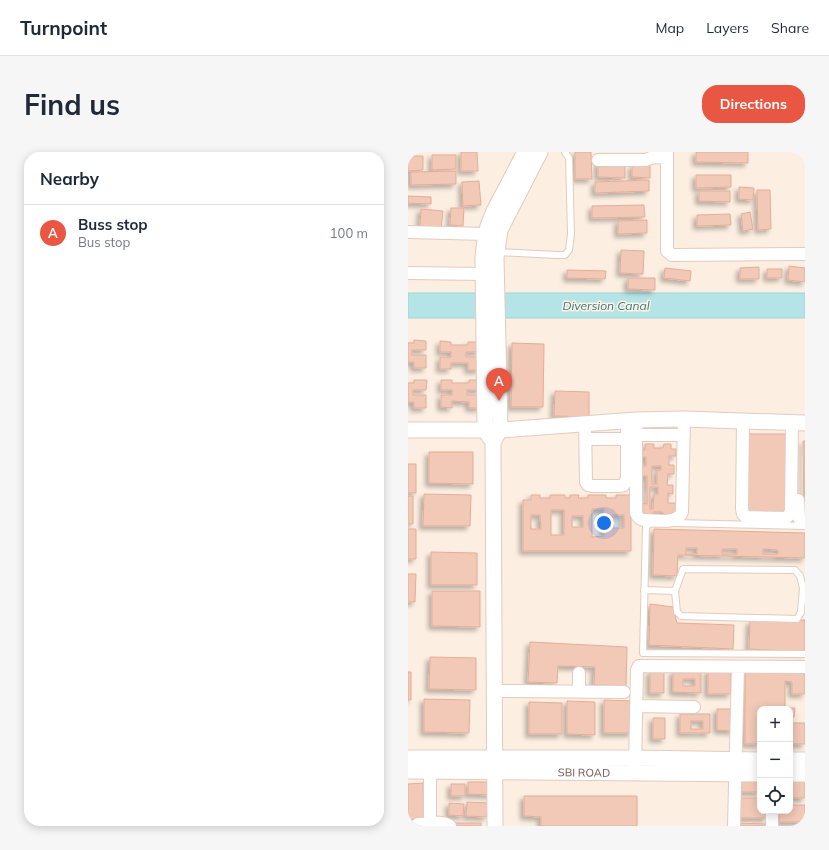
<!DOCTYPE html>
<html lang="en">
<head>
<meta charset="utf-8">
<style>
	body { margin:0; font-family:Mulish,sans-serif; background:#f6f6f7; color:#1f2937 }
	.controls { position:absolute; right:12px; bottom:12px; display:grid; overflow:hidden; border-radius:8px; box-shadow:0 2px 10px #0003 }
	.controls button { width:36px; height:36px; display:grid; place-items:center; padding:0; border:0; border-bottom:1px solid #e0e1e3; background:#fff; color:#1f2937; font:20px sans-serif }
	.you { position:absolute; left:196px; top:371px; width:14px; height:14px; margin:-10px; border:3px solid #fff; border-radius:50%; background:#1a73e8; box-shadow:0 0 0 6px #1a73e833 }
	.badge { display:grid; place-items:center; width:26px; height:26px; border-radius:50%; background:#e95642; color:#fff; font-size:13px; font-weight:700 }
	.pin { position:absolute; translate:-50% -33px; filter:drop-shadow(0 1px 2px #0008) }
	.pin::after { content:''; position:absolute; top:21px; width:14px; height:12px; background:inherit; clip-path:polygon(0 0,100% 0,50% 100%) }
	.list { margin:0; padding:0; list-style:none }
	h2 { display:flex; justify-content:space-between; align-items:center; height:52px; margin:0; padding:0 16px; font-size:17px }
	h2 small { font-size:13px; font-weight:400; color:#747a83 }
	.list li { display:grid; grid-template-columns:26px 1fr auto; gap:12px; align-items:center; box-sizing:border-box; height:56px; padding:0 16px; border-top:1px solid #e0e1e3 }
	.list b { display:block; font-size:15px; white-space:nowrap }
	.list p { margin:0; font-size:13px; white-space:nowrap; color:#747a83 }
	.list em { font-size:13px; font-style:normal; color:#747a83 }
	.icon { flex:none; width:22px; height:22px; fill:none; stroke:currentColor; stroke-width:2; stroke-linecap:round; stroke-linejoin:round }
	.map { position:relative; flex:none; width:397px; height:674px; overflow:hidden; border-radius:16px }
	header { display:flex; align-items:center; gap:24px; box-sizing:border-box; height:56px; padding:0 20px; background:#fff; border-bottom:1px solid #e0e1e3 }
	header strong { font-size:19px }
	nav { display:flex; gap:22px; margin-inline-start:auto; font-size:14px }
	.intro { display:flex; align-items:center; justify-content:space-between; box-sizing:border-box; height:96px; padding:0 24px }
	h1 { margin:0; font-size:28px }
	.button { padding:10px 18px; border-radius:16px; background:#e95642; color:#fff; font-size:14px; font-weight:700 }
	main { display:flex; gap:24px; padding:0 24px }
	aside { flex:1; background:#fff; border-radius:16px; box-shadow:0 2px 10px #0003 }
	.map>svg:first-child { display:block }
	.water { fill:#b5e4e6; stroke:#9bd5d8 }
	.building { fill:#f2c8b7; stroke:#e5ad97; fill-rule:evenodd; filter:url(#shadow) }
	.lines { fill:none; stroke-linecap:round; stroke-linejoin:round }
	.service-casing { stroke:#e2cbbf; stroke-width:8 }
	.minor-casing { stroke:#e2cbbf; stroke-width:14 }
	.tertiary-casing { stroke:#e2cbbf; stroke-width:17 }
	.service { stroke:#fff; stroke-width:6 }
	.minor { stroke:#fff; stroke-width:12 }
	.tertiary { stroke:#fff; stroke-width:15 }
	.labels { text-anchor:middle; dominant-baseline:central; stroke-width:3; stroke-linejoin:round; paint-order:stroke }
	.street-label { font-size:11px; fill:#735247; stroke:#fff3e6 }
	.water-label { font-size:12px; font-style:italic; fill:#3b7679; stroke:#fff3e6 }
</style>
</head>
<body>
<header>
<strong>Turnpoint</strong>
<nav><a>Map</a><a>Layers</a><a>Share</a></nav>
</header>
<div class="intro"><h1>Find us</h1><a class="button">Directions</a></div>
<main>
<aside>
<h2>Nearby<small></small></h2>
<ul class="list">
<li><span class="badge">A</span><div><b>Buss stop</b><p>Bus stop</p></div><em>100 m</em></li>
</ul>
</aside>
<div class="map">
<svg width="397" height="674" viewBox="0 0 397 674">
	<defs>
		<filter id="shadow"><feDropShadow dx="-3.5" dy="3.5" stdDeviation="2" flood-color="#0004"/></filter>
	</defs>
	<rect width="100%" height="100%" fill="#fceee0"/>
	<path class="water" d="M0 141H397V166H0Z"/>
	<path class="building" d="M53 0H69L70 19H53Z
		M167 0H183L184 27H167Z
		M288 0H340V11L288 10Z
		M24 3H48V17L24 18Z
		M0 4H15V18L0 19Z
		M190 10 217 11V26L190 25Z
		M224 13H242V26L224 25Z
		M48 19V32L3 33V20Z
		M288 23H323V35L288 36Z
		M241 28V39L187 41V30Z
		M71 29 73 53 55 54 54 30Z
		M331 35 346 36 345 48 331 47Z
		M349 38H362L363 77 350 78Z
		M291 39H322V50L291 49Z
		M0 44 23 45V52L0 51Z
		M236 53 237 65 184 66V54Z
		M43 56H56L55 74 42 73Z
		M13 57 35 59 33 77 12 75Z
		M342 60 345 77 335 79 333 62Z
		M322 62 323 73 289 74V63Z
		M239 68V81L210 82V69Z
		M213 98 236 99 235 122 212 121Z
		M381 114 397 116V130L380 128Z
		M351 115V127H332V116Z
		M257 116 283 119 282 129 256 126Z
		M359 117H374V126H359Z
		M159 118 198 119 197 127 159 126Z
		M220 126H247V138L220 137Z
		M6 188 18 189V198H4V203H18V216H6V210H0V191H6Z
		M32 189 43 190V193H60V190H72V200H58V205H72V218H60V211H43V217H32V205H43V200H32Z
		M104 191 136 192 135 255H103Z
		M6 228H19L18 238H5V243H18V256H6V250H0V231H6Z
		M33 228H44V231H61V228H73V238H59V243H73V256H61V250L44 249V256L33 255V243H44V238H33Z
		M147 239 181 240V265L146 264Z
		M340 282H380L379 361H339Z
		M395 289H397V366H396Z
		M237 292H246V296H255L256 292H263V297H268V304H261V313H266V322H260L259 333H265V342L260 341V351H268L267 365 255 364V360H245V364H232L233 351 239 352V324H233V314H238V305H233L234 298H237ZM244 314H253V318H249V332H244ZM242 335H250V342H246L245 357H242Z
		M21 300H65V332L21 331Z
		M0 312H8V341H0Z
		M16 342 63 343 62 374H15Z
		M123 343H132V346H142V343H157V346H162V343H171L170 346H180V343H198V346H208V343H223V399H115V348H123ZM184 357H196V384L184 385ZM143 358H156V383H143ZM123 363H132L133 377H123ZM205 363H216V376H205ZM164 364H175V375H164Z
		M0 344H5V372H0Z
		M0 377H8V407H0Z
		M246 377 397 381V406L270 403 269 424 245 423ZM278 396H289V402H278ZM314 397H329V402H314ZM355 397 370 398V402H355Z
		M23 400 69 401V433H23Z
		M0 422H8L7 450H0Z
		M24 439H72V475L24 474Z
		M242 452 265 455 269 471 326 473 325 497 241 493Z
		M397 468V500L341 497 342 469Z
		M122 490 219 495 218 534 186 533 187 515 150 514 149 531 120 530Z
		M22 505 68 506V538L21 537Z
		M300 518H323V542H300Z
		M242 519H256V541H242Z
		M265 519H293V541L265 540ZM275 527H287V534H275Z
		M0 520H3V548H0Z
		M337 520H397V542H384V530L377 529V556H387L386 565H382V557H352V592H337Z
		M16 547 62 548 61 581 16 580Z
		M196 548 224 549V581H196Z
		M159 549 187 550V583L159 582Z
		M121 550 154 551V582H121Z
		M309 557H327V579L309 578Z
		M272 562H302V581H272ZM283 569H295V577H283Z
		M245 566H257V587H245Z
		M382 571H397V592H382Z
		M382 624 397 625V646H382Z
		M331 626H352V640H330Z
		M60 630H84V643L60 642Z
		M15 631 16 668H0V632Z
		M43 632H57V644H43Z
		M116 644H229V674H133V665L116 664Z
		M331 646H352V659H359V666H330Z
		M59 650 80 651 79 665 58 664Z
		M41 651 56 652 55 664 41 663Z
		M382 653H397V670H371V659H382Z
		M48 671H73V674H48Z
		M328 671 361 672V674H328Z"/>
	<g class="lines">
		<defs>
			<path id="service" d="M89 100 149 103H157L161 98 163 82 161 6 157 0
				M244 371 238 374 235 501 397 502
				M265 371 397 374
				M236 438 267 439 275 417 387 418 392 424 395 436H397
				M267 439 269 460 273 464 389 467 393 460 395 436"/>
			<path id="minor" d="M259 0V99L264 103 397 102
				M190 8H238L245 5 259 6
				M0 80 78 82
				M0 121 75 122
				M228 268V361C230 366 232 368 237 368 249 368 269 373 274 360L276 267
				M335 269 334 357 335 362 338 365 378 366 381 363 383 360 384 270
				M177 272 178 330 180 333 184 334H210L216 333 219 326V269
				M228 283H276
				M177 287H219
				M390 348 391 366 393 369 397 370
				M86 539 216 540
				M171 539V521
				M228 554 286 555
				M227 615 229 518 231 514 397 515
				M22 671V619
				M8 674 10 672C20 672 34 668 42 674
				M326 674 330 515
				M364 674V659"/>
			<g id="tertiary">
				<path d="M0 278H92L228 268 276 267 397 271"/>
				<path d="M82 286 77 278 75 105 77 88 80 74 86 59 117 0"/>
				<path d="M0 606H227L352 608"/>
				<path d="M382 608H397"/>
				<path id="s1" d="M0 619 352 622"/>
				<path d="M382 622H397"/>
				<path d="M87 674 85 290 92 278 88 106 92 78 132 0"/>
			</g>
		</defs>
		<use href="#service" class="service-casing"/>
		<use href="#minor" class="minor-casing"/>
		<use href="#tertiary" class="tertiary-casing"/>
		<use href="#service" class="service"/>
		<use href="#minor" class="minor"/>
		<use href="#tertiary" class="tertiary"/>
	</g>
	<g class="labels">
		<g class="street-label">
			<text stroke="none"><textPath href="#s1" startOffset="176">SBI ROAD</textPath></text>
		</g>
		<g class="water-label">
			<text x="198" y="153">Diversion Canal</text>
		</g>
	</g>
</svg>
<div class="controls">
<button>+</button>
<button>−</button>
<button><svg class="icon" aria-label="locate" viewBox="0 0 24 24"><circle cx="12" cy="12" r="6"/><path d="M12 2v4M12 18v4M2 12h4M18 12h4"/></svg></button>
</div>
<div class="you"></div>
<div class="pin badge" style="left:91px;top:249px">A</div>
</div>
</main>
</body>
</html>
